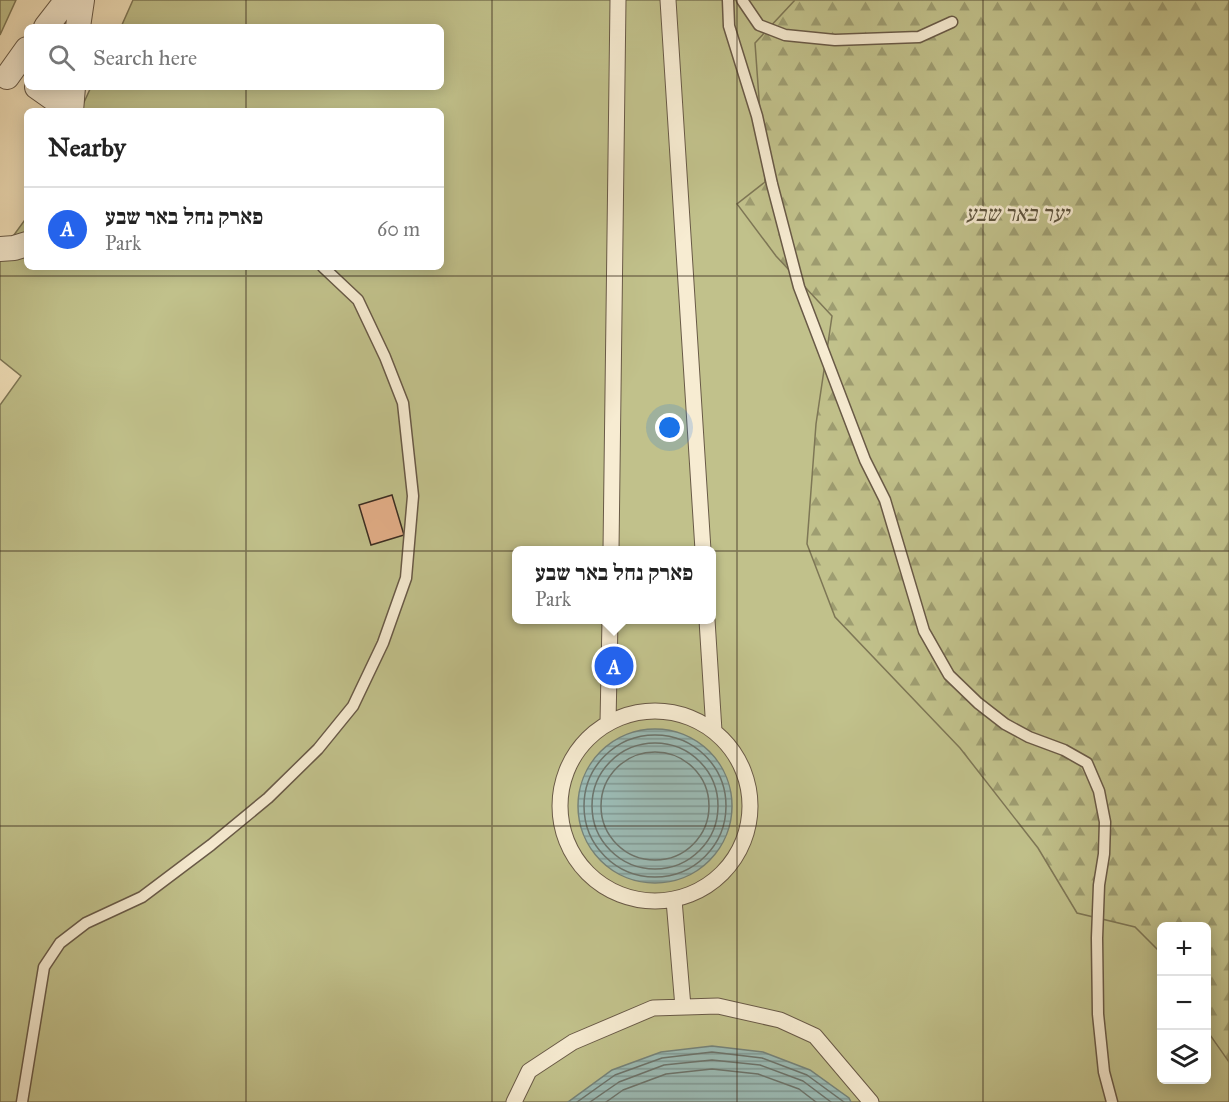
<!DOCTYPE html>
<html lang="en">
<head>
<meta charset="utf-8">
<style>
	body { margin:0; font-family:"IM FELL Great Primer","Frank Ruhl Libre",serif; background:#f2f2f2; color:#222 }
	.controls { position:absolute; right:18px; bottom:18px; display:grid; overflow:hidden; border-radius:9px; box-shadow:0 3px 15px #0003 }
	.controls button { width:54px; height:54px; display:grid; place-items:center; padding:0; border:0; border-bottom:2px solid #e0e0e0; background:#fff; color:#222; font:30px sans-serif }
	.you { position:absolute; left:670px; top:428px; width:21px; height:21px; margin:-15px; border:4px solid #fff; border-radius:50%; background:#1a73e8; box-shadow:0 0 0 9px #1a73e833 }
	.badge { display:grid; place-items:center; width:39px; height:39px; border-radius:50%; background:#2563eb; color:#fff; font-size:20px; font-weight:700 }
	.pin { position:absolute; translate:-50% -50%; border:3px solid #fff; box-shadow:0 2px 6px #0006 }
	.popup { position:absolute; left:512px; top:546px; width:204px; height:78px; box-sizing:border-box; display:grid; place-content:center; border-radius:9px; background:#fff; filter:drop-shadow(0 2px 4px #0005); font-size:20px; white-space:nowrap; color:#767676 }
	.popup b { font-size:22px; color:#222 }
	.popup::after { content:''; position:absolute; left:50%; top:100%; margin-left:-12px; border:12px solid transparent; border-top-color:#fff }
	.list { margin:0; padding:0; list-style:none }
	h2 { display:flex; justify-content:space-between; align-items:center; height:78px; margin:0; padding:0 24px; font-size:26px }
	h2 small { font-size:20px; font-weight:400; color:#767676 }
	.list li { display:grid; grid-template-columns:39px 1fr auto; gap:18px; align-items:center; box-sizing:border-box; height:84px; padding:0 24px; border-top:2px solid #e0e0e0 }
	.list b { display:block; font-size:22px; white-space:nowrap }
	.list p { margin:0; font-size:20px; white-space:nowrap; color:#767676 }
	.list em { font-size:20px; font-style:normal; color:#767676 }
	.icon { flex:none; width:33px; height:33px; fill:none; stroke:currentColor; stroke-width:2; stroke-linecap:round; stroke-linejoin:round }
	.map { position:relative; flex:none; width:1229px; height:1102px; overflow:hidden }
	.search { position:absolute; background:#fff; box-shadow:0 3px 15px #0003; left:24px; top:24px; width:420px; height:66px; display:flex; align-items:center; gap:15px; box-sizing:border-box; padding:0 21px; border-radius:9px; color:#767676; font-size:22px }
	.panel { position:absolute; background:#fff; box-shadow:0 3px 15px #0003; left:24px; top:108px; width:420px; height:162px; border-radius:9px }
	.map>svg:first-child { display:block }
	.green { fill:#c1c18b; stroke:#7e7756; stroke-width:1.5; fill-rule:evenodd }
	.forest { fill:url(#forest-firs); stroke:#7e7756; stroke-width:1.5 }
	.water { fill:url(#water-rules); stroke:#75837a; stroke-width:1.5 }
	.lines { fill:none; stroke-linecap:round; stroke-linejoin:round }
	.shore { stroke:#6c746c; stroke-width:1.5 }
	.building { fill:#e4af89; stroke:#3b2d21; stroke-width:1.5 }
	.service-casing { stroke:#695a47; stroke-width:13 }
	.pedestrian-casing { stroke:#695a47; stroke-width:17 }
	.tertiary-casing { stroke:#695a47; stroke-width:26 }
	.service { stroke:#f7ecd2; stroke-width:10 }
	.pedestrian { stroke:#f7ecd2; stroke-width:15 }
	.tertiary { stroke:#f7ecd2; stroke-width:24 }
	.grid { fill:none; stroke:#3b2d21; stroke-width:1.5; stroke-opacity:0.55 }
	.labels { text-anchor:middle; dominant-baseline:central; stroke-width:5; stroke-linejoin:round; paint-order:stroke }
	.park-label { font-size:22px; font-style:italic; fill:#5c523c; stroke:#f7ecd2 }
</style>
</head>
<body>
<div class="map">
<svg width="1229" height="1102" viewBox="0 0 1229 1102">
	<defs>
		<pattern id="forest-firs" width="22" height="20" patternUnits="userSpaceOnUse" patternTransform="scale(1.5)"><rect width="22" height="20" fill="#c1c18b"/><path d="M5 1l3.5 6h-7zM16 11l3.5 6h-7z" fill="#9e9d71"/></pattern>
		<pattern id="water-rules" width="6" height="5" patternUnits="userSpaceOnUse" patternTransform="scale(1.5)"><rect width="6" height="5" fill="#9cbcb6"/><path d="M0 2.5h6" fill="none" stroke="#809994"/></pattern>
	</defs>
	<rect width="100%" height="100%" fill="#f2e1ba"/>
	<filter id="stains"><feTurbulence type="fractalNoise" baseFrequency=".00333" numOctaves="4"/><feColorMatrix values="0 0 0 0 .2 0 0 0 0 .09 0 0 0 0 .02 0 0 0 .5 -.17"/></filter>
	<radialGradient id="worn" r=".72"><stop offset=".6" stop-color="#630" stop-opacity="0"/><stop offset="1" stop-color="#630" stop-opacity=".3"/></radialGradient>
	<path class="green" d="M0 0H16L0 35Z
		M133 0H1229V1102H0V405L21 376 0 359V254L27 217V267H441V111H80L91 87H441V27H121ZM516 550H712V620H516ZM1162 926H1206V1080H1162Z"/>
	<path class="forest" d="M795 0H1229V1062L1210 1035 1207 1028 1206 926H1162L1161 953 1135 927 1077 913 1038 848 960 748 835 617 807 544 816 424 832 316 776 256 737 204 765 182 755 43Z"/>
	<path class="water" d="M578 806a77 77 0 1 1 154 0a77 77 0 1 1-154 0Z
		M712 1046 763 1052 810 1070 849 1098 851 1102H568L612 1070 661 1052Z"/>
	<g class="lines">
		<path class="shore" d="M584 806a71 71 0 1 1 142 0a71 71 0 1 1-142 0Z
			M592 806a63 63 0 1 1 126 0a63 63 0 1 1-126 0Z
			M601 806a54 54 0 1 1 108 0a54 54 0 1 1-108 0Z
			M577 1102 615 1075 662 1058 712 1052 762 1058 807 1075 844 1102
			M590 1102 619 1082 664 1065 712 1060 760 1065 803 1081 831 1102
			M606 1102 623 1090 666 1074 712 1069 758 1074 799 1089 816 1102"/>
	</g>
	<path class="building" d="M392 495 404 535 371 545 359 505Z"/>
	<g class="lines">
		<defs>
			<path id="service" d="M728 0 729 26 757 116 772 184 799 287 865 460 885 500 924 631 949 675 978 703 1005 724 1029 737 1064 750 1087 763 1099 791 1105 822 1104 854 1099 885 1097 938 1098 1014 1104 1072 1112 1102
				M742 0 759 25 785 35 835 40 919 37 952 22
				M22 1102 44 967 60 943 86 923 142 897 211 845 268 798 318 749 353 706 383 643 406 578 413 496 403 403 385 357 358 300 323 267"/>
			<path id="pedestrian" d="M668 0 703 550
				M611 550 618 0
				M707 620 714 731
				M560 806a95 95 0 1 1 190 0a95 95 0 1 1-190 0Z
				M608 723 610 620
				M674 900 683 1007
				M514 1102 529 1071 573 1042 653 1008 718 1006 780 1020 815 1036 871 1102"/>
			<path id="tertiary" d="M46 27 67 0
				M78 27 82 0
				M7 77 27 49
				M37 87 54 99 65 111
				M71 111 73 87
				M0 249 14 248 27 244"/>
		</defs>
		<use href="#service" class="service-casing"/>
		<use href="#pedestrian" class="pedestrian-casing"/>
		<use href="#tertiary" class="tertiary-casing"/>
		<use href="#service" class="service"/>
		<use href="#pedestrian" class="pedestrian"/>
		<use href="#tertiary" class="tertiary"/>
	</g>
	<path class="grid" d="M246 0V27M492 0V1102M737 0V1102M983 0V1102M246 87V111M246 267V1102M0 276H1229M0 551H1229M0 826H1229"/>
	<g class="labels">
		<g class="park-label">
			<text x="1017" y="213">יער באר שבע</text>
		</g>
	</g>
	<rect width="100%" height="100%" filter="url(#stains)"/>
	<rect width="100%" height="100%" fill="url(#worn)"/>
</svg>
<div class="controls">
<button>+</button>
<button>−</button>
<button><svg class="icon" aria-label="layers" viewBox="0 0 24 24"><path d="M12 4l9 5-9 5-9-5zM3 14l9 5 9-5"/></svg></button>
</div>
<div class="you"></div>
<div class="pin badge" style="left:614px;top:666px">A</div>
<div class="popup"><b>פארק נחל באר שבע</b>Park</div>
<div class="search"><svg class="icon" aria-label="search" viewBox="0 0 24 24"><circle cx="10" cy="10" r="6"/><path d="M15 15l6 6"/></svg>Search here</div>
<section class="panel">
<h2>Nearby<small></small></h2>
<ul class="list">
<li><span class="badge">A</span><div><b>פארק נחל באר שבע</b><p>Park</p></div><em>60 m</em></li>
</ul>
</section>
</div>
</body>
</html>
